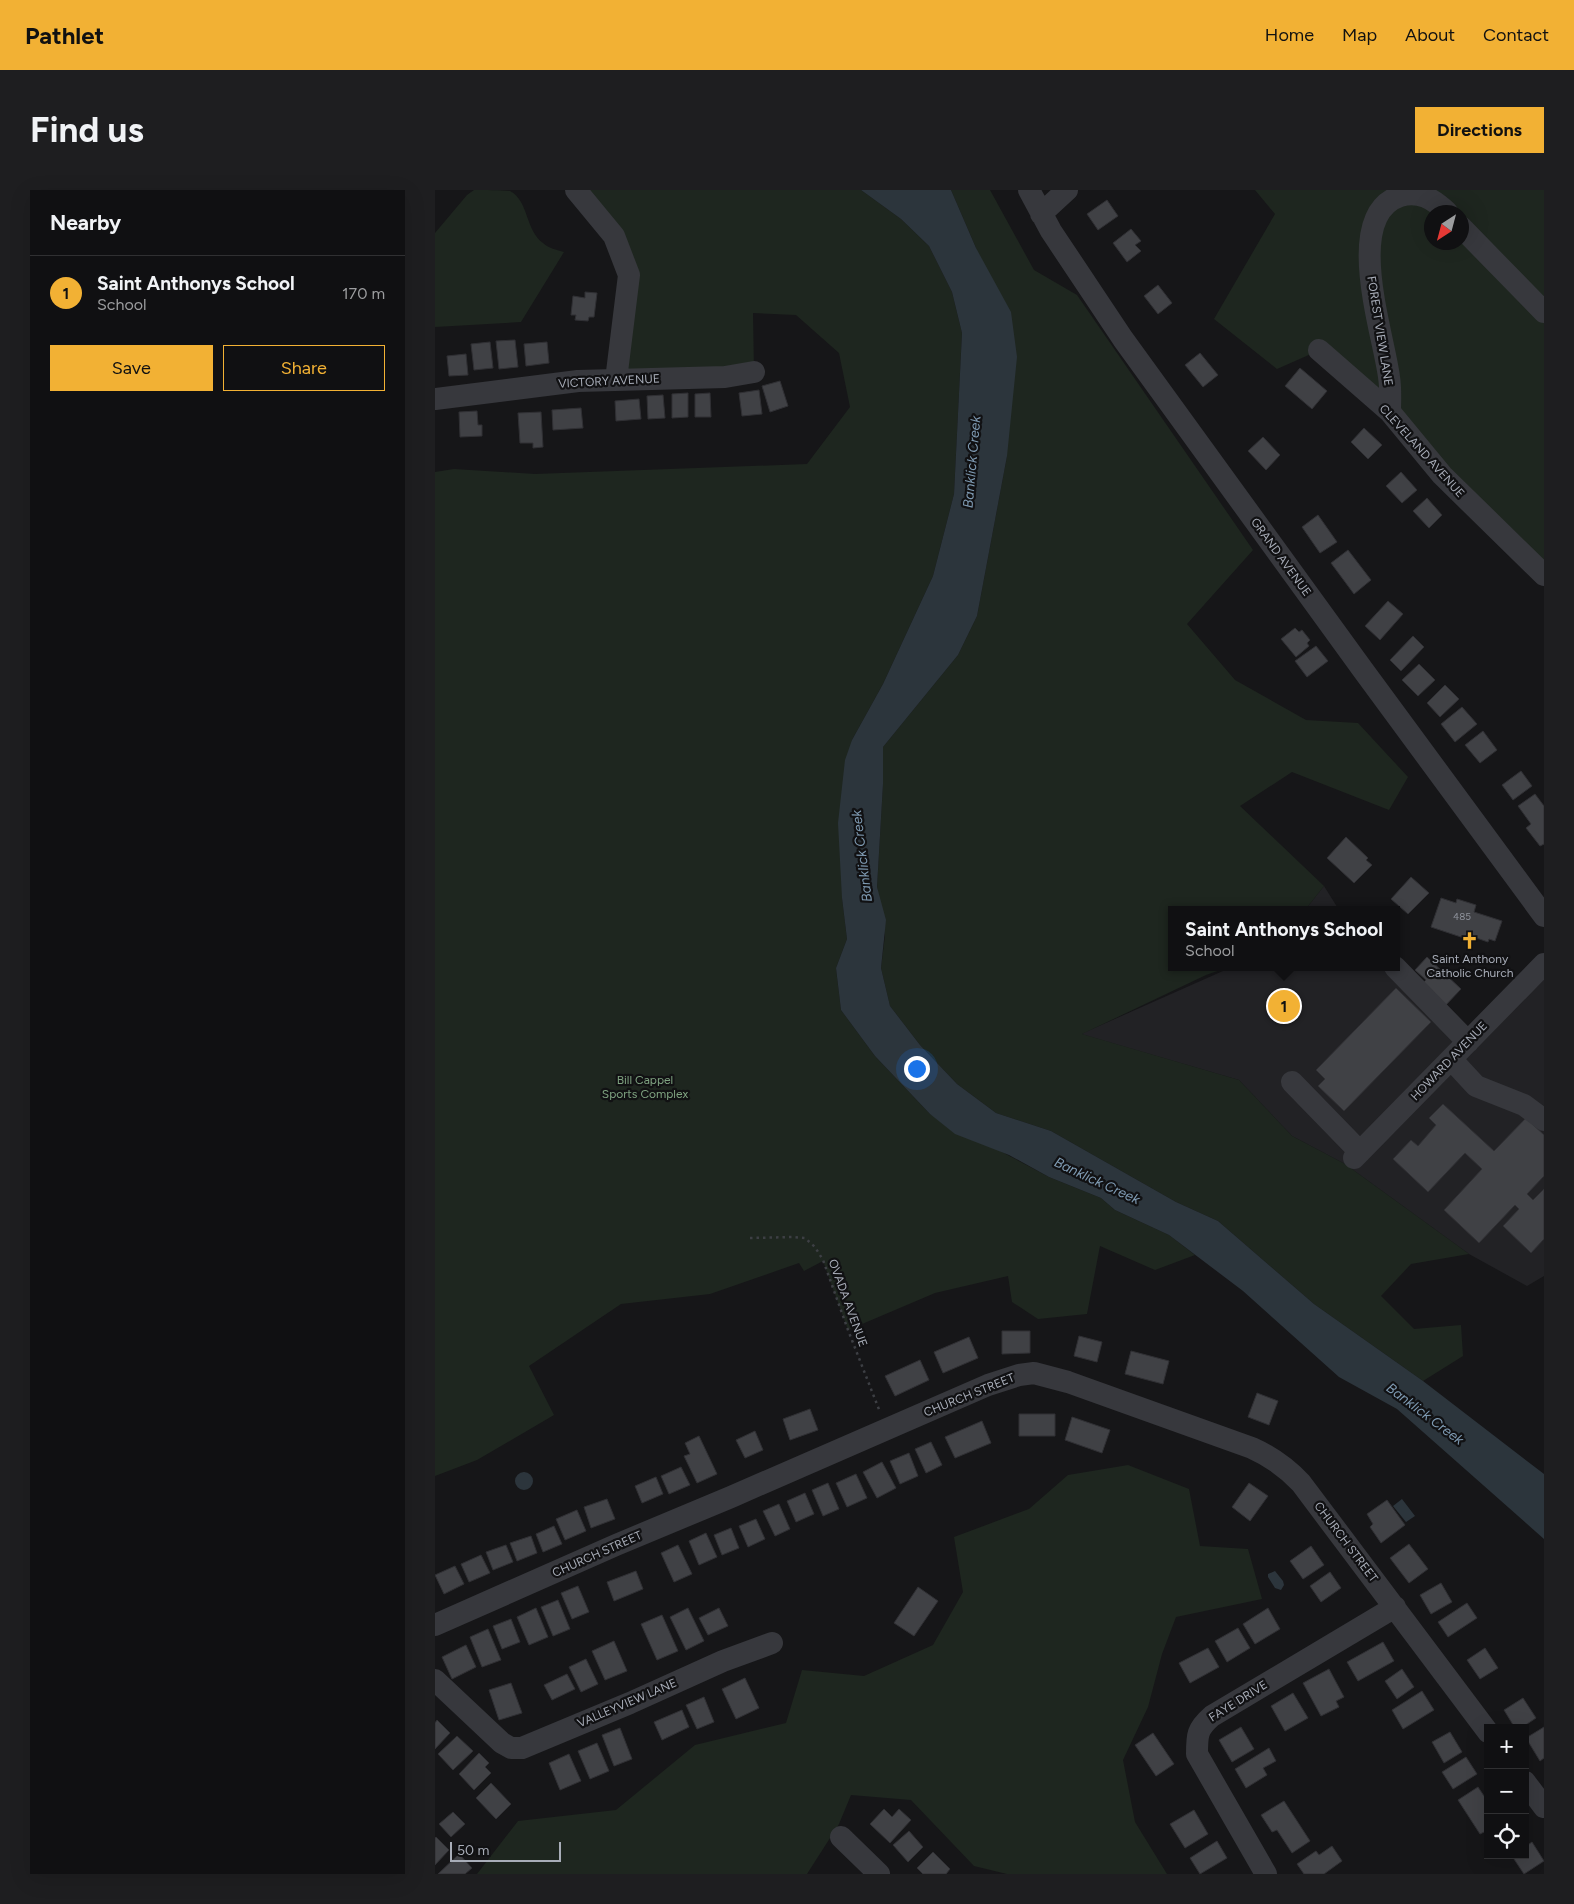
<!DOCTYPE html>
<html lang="en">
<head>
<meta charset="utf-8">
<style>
	body { margin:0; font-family:Figtree,sans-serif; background:#1e1e20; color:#f1f3f6 }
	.controls { position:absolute; right:15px; bottom:15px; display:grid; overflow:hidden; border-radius:0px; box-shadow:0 5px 20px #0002 }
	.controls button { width:45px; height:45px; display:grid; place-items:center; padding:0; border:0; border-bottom:1px solid #303032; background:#101012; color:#f1f3f6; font:25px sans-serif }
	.compass { position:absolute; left:989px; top:15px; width:45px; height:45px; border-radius:50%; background:#101012; box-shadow:0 5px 20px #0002; rotate:216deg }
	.scale { position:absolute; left:15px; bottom:12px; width:111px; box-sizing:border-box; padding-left:5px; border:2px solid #a8adb8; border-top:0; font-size:14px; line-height:18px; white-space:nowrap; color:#a8adb8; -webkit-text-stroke:4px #111113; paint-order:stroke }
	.you { position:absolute; left:481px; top:878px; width:18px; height:18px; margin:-12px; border:4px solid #fff; border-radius:50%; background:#1a73e8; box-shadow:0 0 0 8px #1a73e833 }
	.badge { display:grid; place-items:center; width:32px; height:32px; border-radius:50%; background:#f2b134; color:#111; font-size:16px; font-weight:700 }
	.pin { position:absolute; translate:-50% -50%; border:2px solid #fff; box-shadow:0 1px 5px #0006 }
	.popup { position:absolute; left:733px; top:716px; width:232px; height:65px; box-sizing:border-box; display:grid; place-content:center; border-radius:0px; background:#101012; filter:drop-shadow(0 1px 4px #0005); font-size:16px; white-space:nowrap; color:#9c9d9f }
	.popup b { font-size:19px; color:#f1f3f6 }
	.popup::after { content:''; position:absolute; left:50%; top:100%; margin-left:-10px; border:10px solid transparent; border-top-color:#101012 }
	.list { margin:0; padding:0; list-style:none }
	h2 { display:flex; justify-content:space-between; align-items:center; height:65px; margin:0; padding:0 20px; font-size:21px }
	h2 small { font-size:16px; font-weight:400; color:#9c9d9f }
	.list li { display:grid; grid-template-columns:32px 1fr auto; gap:15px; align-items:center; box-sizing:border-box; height:75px; padding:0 20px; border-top:1px solid #303032 }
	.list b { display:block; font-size:19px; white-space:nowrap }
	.list p { margin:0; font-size:16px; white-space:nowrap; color:#9c9d9f }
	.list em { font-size:16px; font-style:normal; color:#9c9d9f }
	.actions { display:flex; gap:10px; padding:15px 20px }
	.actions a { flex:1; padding:11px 0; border:1px solid #f2b134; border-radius:0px; text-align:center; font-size:18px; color:#f2b134 }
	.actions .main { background:#f2b134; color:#111 }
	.icon { flex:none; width:28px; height:28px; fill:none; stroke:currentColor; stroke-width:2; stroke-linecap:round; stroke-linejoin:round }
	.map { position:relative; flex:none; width:1109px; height:1684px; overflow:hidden; border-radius:0px }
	header { display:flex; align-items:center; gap:30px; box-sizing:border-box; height:70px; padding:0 25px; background:#f2b134; color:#111 }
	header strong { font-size:24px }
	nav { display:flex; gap:28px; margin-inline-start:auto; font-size:18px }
	.intro { display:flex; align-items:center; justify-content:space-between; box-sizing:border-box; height:120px; padding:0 30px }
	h1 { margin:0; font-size:35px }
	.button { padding:12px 22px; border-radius:0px; background:#f2b134; color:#111; font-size:18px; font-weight:700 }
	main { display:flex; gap:30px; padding:0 30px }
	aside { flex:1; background:#101012; border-radius:0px; box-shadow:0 5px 20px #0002 }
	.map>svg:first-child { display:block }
	.built { fill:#222225 }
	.green { fill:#1e261f; fill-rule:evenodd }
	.water { fill:#2c353c }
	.building { fill:#404145; stroke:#303034 }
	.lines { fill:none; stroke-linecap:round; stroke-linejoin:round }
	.path { stroke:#3d3f44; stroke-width:2.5; stroke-dasharray:2.5 4; stroke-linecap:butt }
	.minor { stroke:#37383d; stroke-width:22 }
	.labels { text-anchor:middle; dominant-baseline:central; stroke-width:4.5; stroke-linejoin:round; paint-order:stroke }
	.number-label { font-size:10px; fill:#8e929b }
	.street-label { font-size:12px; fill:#a8adb8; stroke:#111113 }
	.poi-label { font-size:12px; fill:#a8adb8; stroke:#111113 }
	.park-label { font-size:12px; fill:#7fa381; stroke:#111113 }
	.water-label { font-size:14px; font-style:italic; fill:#7f9bb3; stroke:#111113 }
</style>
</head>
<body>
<header>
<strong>Pathlet</strong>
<nav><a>Home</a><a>Map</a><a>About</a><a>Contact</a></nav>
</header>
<div class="intro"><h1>Find us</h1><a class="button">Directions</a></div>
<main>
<aside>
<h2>Nearby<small></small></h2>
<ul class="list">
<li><span class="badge">1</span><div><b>Saint Anthonys School</b><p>School</p></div><em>170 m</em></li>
</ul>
<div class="actions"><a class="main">Save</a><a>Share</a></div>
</aside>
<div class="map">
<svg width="1109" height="1684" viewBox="0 0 1109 1684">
	<rect width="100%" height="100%" fill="#161618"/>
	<path class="built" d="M889 696 904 720H870Z
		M1109 774V1086L1092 1096 1034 1064 910 974 857 946 804 890 646 844 797 777H955L1028 857Z"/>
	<path class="green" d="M39 0C49 0 66 0 75 1 94 11 90 40 108 53 113 58 122 60 129 62L86 132 0 137V43L32 5Z
		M141 0H426L466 29 494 56 517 102 527 143 519 304 498 386 448 494 417 550 407 708 412 749 401 778 406 820 440 866 495 924 614 987 666 1008 680 1020 734 1045 760 1065 720 1080 665 1056 652 1124 603 1129 577 1112 573 1086 500 1103 413 1140 388 1071 369 1081 364 1073 275 1104 186 1114 94 1176 119 1225 42 1270 0 1286V282L19 279 100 284 372 274 415 217 404 163 361 125 318 123 319 182 181 190 194 85Z
		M516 0H555L599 80 642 105 818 360 752 434 800 490 871 530 923 533 973 587 954 620 857 582 805 616 889 696 870 720H736V777H794L771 785 647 844 804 890 857 946 910 974 1034 1064 976 1074 946 1106 979 1139 1026 1135 1028 1166 988 1191 879 1114 783 1031 741 1012 616 941 561 923 522 894 485 855 455 816 446 778 450 746 442 697 448 594V557L523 465 542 426 572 266 541 58Z
		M820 0H1109V385L885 160 842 179 779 129 840 24ZM996 22H1026V52H996Z
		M693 1275 754 1299 765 1356 813 1359 827 1409 741 1427 727 1464 713 1517 688 1570 700 1632 732 1684H572L539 1676 476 1610 416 1605 404 1634 372 1684H42L83 1631 181 1620 260 1555 351 1533 367 1480 429 1486 498 1455 528 1402 519 1347 594 1319 633 1285Z"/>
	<path class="water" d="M426 0H516L541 58 576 122 582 167 572 266 542 426 523 465 448 557V594L442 697 451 730 446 778 455 816 485 855 522 894 561 923 616 941 741 1012 783 1031 879 1114 988 1191 1109 1284V1349L962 1219 904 1187 808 1101 734 1045 680 1020 666 1008 614 987 574 965 520 944 495 924 440 866 406 820 401 778 412 749 407 708 403 633 410 570 417 550 448 494 498 386 519 304 527 143 517 102 494 56 466 29Z
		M80 1291a9 9 0 1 1 18 0a9 9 0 1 1-18 0Z
		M967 1309 980 1326 971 1332 958 1316Z
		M840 1381 848 1391 849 1395 846 1400 840 1398 833 1387V1384Z"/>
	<path class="building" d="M672 10 683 26 663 40 652 24Z
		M696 39 706 51 700 55 706 61 692 72 678 53Z
		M723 95 737 113 723 124 709 106Z
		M150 102 162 103 159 127H154L153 131 140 130 141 125H136L138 106 150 108Z
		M80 150 83 177 64 179 61 151Z
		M55 152 58 178 39 180 36 154Z
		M112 152 114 173 91 176 89 154Z
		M765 163 783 185 768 197 750 175Z
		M31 164 33 185 14 186 12 166Z
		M865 178 892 201 877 219 850 196Z
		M345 191 353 216 335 222 327 196Z
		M324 200 327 224 307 226 304 203Z
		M253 203V227L237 228V204Z
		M275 203 276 227H260V204Z
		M228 205 230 228 213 229 212 206Z
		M204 209 206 229 181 231 180 211Z
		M146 218 148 238 118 240 117 220Z
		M42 221 43 235H47V246L25 247 24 222Z
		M106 222 108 257 98 258V253H85L83 223Z
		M929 238 947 255 933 269 916 252Z
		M828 247 845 265 831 280 813 261Z
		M966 282 982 300 967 313 951 296Z
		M992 308 1007 325 994 338 978 321Z
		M883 325 902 352 885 363 867 337Z
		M913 360 936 390 919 404 896 373Z
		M953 411 968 424 945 450 930 436Z
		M860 438 864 442 867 440 875 450 872 453 874 456 861 467 846 449Z
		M978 446 989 457 966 481 955 470Z
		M881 456 893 471 872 487 860 471Z
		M984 474 1000 490 983 506 967 490Z
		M1010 495 1024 509 1005 527 992 513Z
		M1027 517 1042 534 1020 552 1006 534Z
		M1048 541 1062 560 1045 573 1030 555Z
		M1086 581 1097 596 1078 610 1067 595Z
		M1100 604 1109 616V654L1105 656 1091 638 1096 634 1083 616Z
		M911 647 933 668 931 670 937 675 919 693 892 668Z
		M976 687 994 703 973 724 956 709Z
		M1006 708 1021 713 1022 709 1041 715 1039 722 1067 731 1060 751 1054 749 1053 752 1033 745 1032 749 996 737Z
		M992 767 1026 799 1009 817 986 795 991 790 980 780Z
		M961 798 996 832 909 921 883 896 890 889 881 880Z
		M1008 914 1059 961 1091 928 1109 945V986L1092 1004 1098 1010 1109 999V1049L1096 1063 1068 1036 1084 1019 1080 1015 1044 1053 1009 1020 1047 979 1030 963 993 1002 958 969 976 950 983 956 1001 935 994 928Z
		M567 1141H595V1163L567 1164Z
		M644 1146 667 1152 662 1172 639 1166Z
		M534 1147 543 1168 508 1183 499 1162Z
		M696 1161 734 1171 728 1194 690 1184Z
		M485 1170 494 1190 460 1206 450 1186Z
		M822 1203 843 1211 834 1235 813 1227Z
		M375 1219 383 1240 355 1250 348 1229Z
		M584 1224H620V1246H584Z
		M637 1227 675 1240 667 1263 630 1250Z
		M547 1231 556 1253 520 1268 510 1247Z
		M320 1241 328 1260 310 1268 301 1250Z
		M264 1246 282 1284 262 1293 249 1266 255 1264 250 1253Z
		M496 1252 507 1275 491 1283 480 1259Z
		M474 1263 483 1286 465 1294 455 1271Z
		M447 1272 461 1298 442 1308 428 1282Z
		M246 1277 255 1295 234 1304 226 1286Z
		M421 1284 432 1308 412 1317 401 1293Z
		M221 1287 228 1304 207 1313 200 1296Z
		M393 1293 404 1319 388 1326 377 1300Z
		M814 1293 833 1306 815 1331 797 1317Z
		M370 1303 379 1324 361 1332 352 1311Z
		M172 1309 180 1329 156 1338 149 1317Z
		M952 1310 970 1335 946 1353 935 1337 938 1334 932 1324Z
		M344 1314 355 1339 340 1346 328 1321Z
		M142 1320 151 1341 130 1350 121 1329Z
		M321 1329 330 1349 313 1357 304 1336Z
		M119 1336 127 1354 108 1362 101 1344Z
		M296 1338 304 1358 287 1365 279 1345Z
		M271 1343 282 1367 264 1375 254 1351Z
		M96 1346 102 1363 82 1371 75 1353Z
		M974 1354 993 1379 974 1393 955 1368Z
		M71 1355 78 1372 58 1380 51 1362Z
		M243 1355 257 1384 239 1392 226 1363Z
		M876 1356 889 1375 868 1389 855 1371Z
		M46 1365 55 1383 34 1392 26 1374Z
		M20 1376 29 1394 9 1404 0 1385Z
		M201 1381 208 1399 179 1411 172 1392Z
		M895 1382 906 1398 886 1412 875 1396Z
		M1006 1393 1017 1412 996 1424 985 1405Z
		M143 1396 154 1422 137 1429 126 1403Z
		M483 1397 503 1411 479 1446 459 1433Z
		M123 1410 135 1439 118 1446 106 1417Z
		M1032 1413 1042 1428 1013 1447 1003 1432Z
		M101 1418 113 1447 94 1455 82 1427Z
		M253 1418 269 1451 251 1460 235 1427Z
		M284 1418 293 1436 273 1445 264 1428Z
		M833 1418 845 1439 820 1454 808 1434Z
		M227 1425 243 1461 222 1470 206 1434Z
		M76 1429 85 1452 67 1459 58 1436Z
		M803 1438 815 1458 792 1472 780 1451Z
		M53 1439 66 1470 47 1477 35 1447Z
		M179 1451 192 1481 170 1490 157 1461Z
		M948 1452 959 1471 923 1491 912 1472Z
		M31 1455 41 1477 17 1489 7 1467Z
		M773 1458 784 1477 755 1493 744 1473Z
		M1050 1458 1063 1478 1045 1489 1032 1470Z
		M151 1469 163 1494 146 1502 134 1477Z
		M894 1479 909 1507 901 1511 904 1517 886 1526 868 1493Z
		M967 1479 979 1497 962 1509 950 1491Z
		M132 1484 140 1499 117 1510 109 1495Z
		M310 1488 324 1518 301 1529 287 1499Z
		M76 1493 87 1523 64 1530 54 1500Z
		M987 1501 999 1520 968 1539 957 1520Z
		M858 1503 873 1528 850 1541 836 1516Z
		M269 1507 279 1532 262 1539 251 1515Z
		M1088 1508 1101 1528 1086 1538H1080L1069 1520Z
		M247 1520 254 1537 227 1550 219 1532Z
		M2 1530 15 1543 0 1559V1533Z
		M806 1537 819 1559 797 1572 784 1550Z
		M1109 1537V1568L1105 1571 1091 1548Z
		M185 1538 197 1569 179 1576 167 1545Z
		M1015 1542 1027 1562 1009 1573 997 1552Z
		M718 1543 739 1574 721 1586 700 1555Z
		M22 1546 38 1561 18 1580 3 1564Z
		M162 1553 174 1581 155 1589 143 1561Z
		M834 1558 841 1571 828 1578 832 1585 811 1598 800 1579Z
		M44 1563 54 1573 50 1577 56 1583 39 1600 24 1584Z
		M134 1564 146 1591 125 1600 114 1573Z
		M1031 1567 1042 1584 1018 1599 1007 1582Z
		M56 1593 76 1614 61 1629 41 1608Z
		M1043 1597 1053 1612V1640L1045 1644 1023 1610Z
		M849 1611 875 1651 857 1663 842 1640 837 1642 826 1625Z
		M449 1619 457 1627 464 1619 476 1630 455 1653 435 1634Z
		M759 1620 773 1644 750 1658 735 1634Z
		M18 1622 30 1634 16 1647 4 1634Z
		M474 1641 488 1657 473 1672 458 1655Z
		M1 1647 14 1660 0 1675V1648Z
		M782 1651 792 1668 765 1684 755 1668Z
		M1097 1652 1109 1671 1089 1684 1077 1666 1090 1665V1657Z
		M897 1656 907 1671 889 1684H869L862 1674 881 1661 884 1665Z
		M498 1662 515 1679 511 1684H488L482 1678Z
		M24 1664 37 1678 30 1684H3Z"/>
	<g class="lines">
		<path class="path" d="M315 1048 358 1047 370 1048 380 1057 388 1070 413 1140 445 1222"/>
		<path class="minor" d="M141 0 179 46 194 85 181 190
			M594 0 616 41 688 149 928 480 1109 726
			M606 24 632 0
			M1026 37 1109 122
			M884 160 955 222 1007 285 1109 385
			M0 209 143 191 290 187 319 182
			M955 222C955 211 956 199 954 187 949 145 907 25 965 6 984 0 998 9 1012 22
			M960 777 1033 852
			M1016 869 1041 896 1089 915 1109 930
			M857 892 925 962
			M919 968 1109 774
			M0 1435 181 1355 296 1307 553 1195 584 1185 599 1183 633 1192 817 1258C837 1267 851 1277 866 1293L1053 1542
			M0 1490 67 1553 76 1558H87L195 1513 288 1471 337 1453
			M1090 1592 1109 1617
			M406 1647 444 1684
			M831 1684 762 1564C762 1545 762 1539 777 1526L960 1417"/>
	</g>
	<defs>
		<symbol id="church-bare" viewBox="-9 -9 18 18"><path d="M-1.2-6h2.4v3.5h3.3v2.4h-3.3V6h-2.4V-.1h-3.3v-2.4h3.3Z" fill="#f2b134" stroke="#111113" stroke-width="2.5" paint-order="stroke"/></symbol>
	</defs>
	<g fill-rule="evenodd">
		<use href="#church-bare" x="1022" y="738" width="25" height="25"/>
	</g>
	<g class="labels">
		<g class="number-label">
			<text x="1027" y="726">485</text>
		</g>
		<g class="street-label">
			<text transform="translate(945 141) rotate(81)">FOREST VIEW LANE</text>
			<text transform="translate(174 191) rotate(-3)">VICTORY AVENUE</text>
			<text transform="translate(987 261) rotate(48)">CLEVELAND AVENUE</text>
			<text transform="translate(846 367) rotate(54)">GRAND AVENUE</text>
			<text transform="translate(1014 871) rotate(-46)">HOWARD AVENUE</text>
			<text transform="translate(413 1113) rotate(70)">OVADA AVENUE</text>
			<text transform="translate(534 1205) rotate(-22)">CHURCH STREET</text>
			<text transform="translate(911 1352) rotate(53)">CHURCH STREET</text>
			<text transform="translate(162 1364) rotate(-24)">CHURCH STREET</text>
			<text transform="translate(803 1511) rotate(-32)">FAYE DRIVE</text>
			<text transform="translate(192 1513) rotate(-23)">VALLEYVIEW LANE</text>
		</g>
		<g class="poi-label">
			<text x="1035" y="769">Saint Anthony<tspan x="1035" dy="14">Catholic Church</tspan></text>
		</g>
		<g class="park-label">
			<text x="210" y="890">Bill Cappel<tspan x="210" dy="14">Sports Complex</tspan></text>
		</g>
		<g class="water-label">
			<text transform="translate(537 272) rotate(-85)">Banklick Creek</text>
			<text transform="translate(427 666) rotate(-97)">Banklick Creek</text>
			<text transform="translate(662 991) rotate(25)">Banklick Creek</text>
			<text transform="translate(990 1224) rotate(37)">Banklick Creek</text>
		</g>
	</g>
</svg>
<div class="controls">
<button>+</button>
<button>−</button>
<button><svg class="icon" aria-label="locate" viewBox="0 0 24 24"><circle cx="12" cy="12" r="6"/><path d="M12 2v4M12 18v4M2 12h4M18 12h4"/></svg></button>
</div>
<svg class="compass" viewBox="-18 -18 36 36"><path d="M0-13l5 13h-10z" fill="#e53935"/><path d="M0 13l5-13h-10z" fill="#9c9d9f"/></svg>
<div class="scale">50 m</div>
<div class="you"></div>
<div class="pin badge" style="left:849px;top:816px">1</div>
<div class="popup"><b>Saint Anthonys School</b>School</div>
</div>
</main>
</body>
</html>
